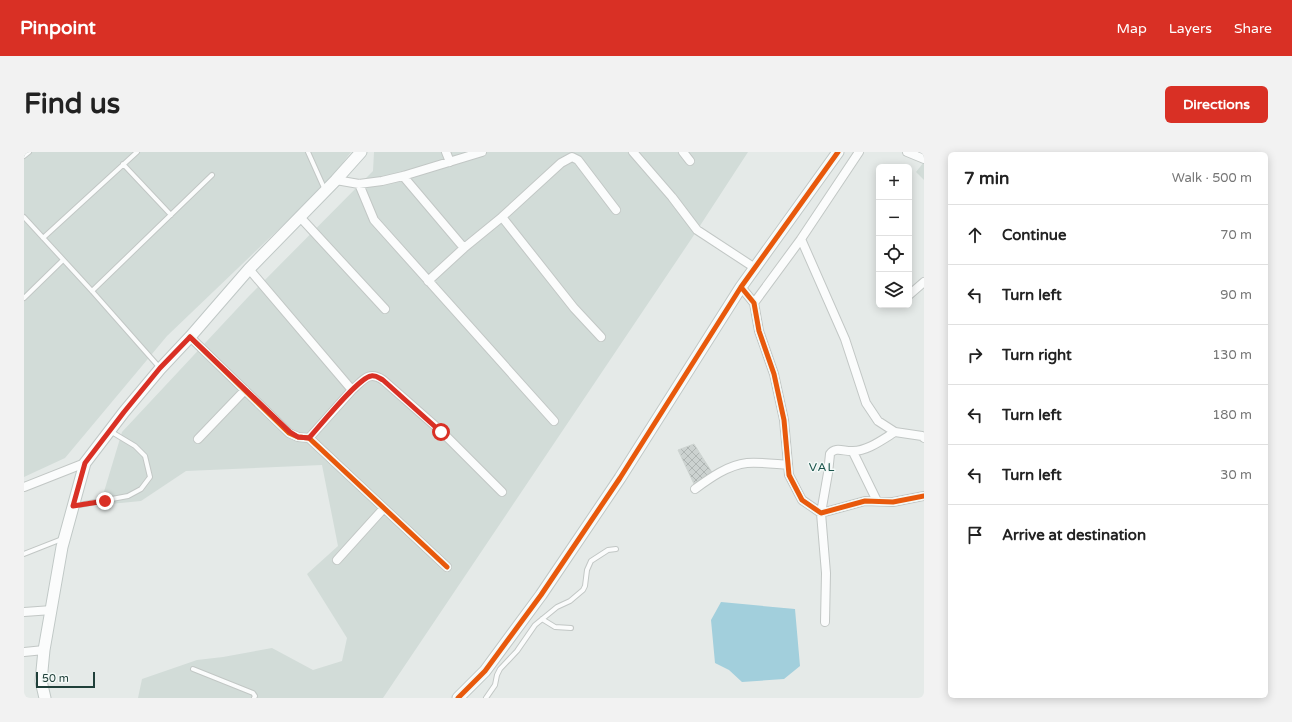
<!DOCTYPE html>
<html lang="en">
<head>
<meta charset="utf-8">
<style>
	body { margin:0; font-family:"Varela Round",sans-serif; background:#f2f2f2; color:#222 }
	.controls { position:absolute; right:12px; top:12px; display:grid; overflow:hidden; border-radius:6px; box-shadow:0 2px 10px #0003 }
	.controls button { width:36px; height:36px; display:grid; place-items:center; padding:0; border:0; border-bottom:1px solid #e0e0e0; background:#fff; color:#222; font:20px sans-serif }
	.scale { position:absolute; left:12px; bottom:10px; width:59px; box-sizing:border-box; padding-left:4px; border:2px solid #20403a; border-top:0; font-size:11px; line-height:14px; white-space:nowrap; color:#20403a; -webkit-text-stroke:3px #f3f9f7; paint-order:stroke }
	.stop { position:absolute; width:12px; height:12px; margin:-9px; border:3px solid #d93025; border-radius:50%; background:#fff }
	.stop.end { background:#d93025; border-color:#fff; box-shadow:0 1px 4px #0008 }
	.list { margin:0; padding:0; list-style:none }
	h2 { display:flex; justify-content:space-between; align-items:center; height:52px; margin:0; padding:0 16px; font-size:17px }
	h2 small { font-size:13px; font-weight:400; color:#767676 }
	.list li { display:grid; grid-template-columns:26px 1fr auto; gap:12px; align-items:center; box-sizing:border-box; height:60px; padding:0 16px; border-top:1px solid #e0e0e0 }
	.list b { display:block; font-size:15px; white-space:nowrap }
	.list em { font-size:13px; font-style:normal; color:#767676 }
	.icon { flex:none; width:22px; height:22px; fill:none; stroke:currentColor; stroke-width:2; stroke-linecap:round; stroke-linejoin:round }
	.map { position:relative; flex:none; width:900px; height:546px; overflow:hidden; border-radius:6px }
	header { display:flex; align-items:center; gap:24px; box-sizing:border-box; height:56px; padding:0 20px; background:#d93025; color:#fff }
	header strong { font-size:19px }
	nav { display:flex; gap:22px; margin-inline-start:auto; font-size:14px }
	.intro { display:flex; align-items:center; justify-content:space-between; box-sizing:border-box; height:96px; padding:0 24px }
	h1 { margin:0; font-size:28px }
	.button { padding:10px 18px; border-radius:6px; background:#d93025; color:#fff; font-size:14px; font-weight:700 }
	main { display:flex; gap:24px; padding:0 24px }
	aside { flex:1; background:#fff; border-radius:6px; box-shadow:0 2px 10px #0003 }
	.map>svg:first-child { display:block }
	.built { fill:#d2dcd8 }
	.water { fill:#a2cfdc }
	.building { fill:url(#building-cross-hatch); stroke:#ced4d1 }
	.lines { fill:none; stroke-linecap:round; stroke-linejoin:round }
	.lane-casing { stroke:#c2c7c5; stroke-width:6 }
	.street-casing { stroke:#c2c7c5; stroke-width:10 }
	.secondary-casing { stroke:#c0c8c6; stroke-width:13 }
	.lane { stroke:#fbfcfc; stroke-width:4 }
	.street { stroke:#fbfcfc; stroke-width:8 }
	.secondary { stroke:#fbfcfc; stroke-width:11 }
	.cycleway-casing { stroke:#f3f9f7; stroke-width:8 }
	.cycleway { stroke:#e8590c; stroke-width:5 }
	.route { stroke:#d93025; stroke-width:5 }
	.labels { text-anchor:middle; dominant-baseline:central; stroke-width:3; stroke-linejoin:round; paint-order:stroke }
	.quarter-label { font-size:12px; letter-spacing:1px; fill:#1a544b; stroke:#f3f9f7 }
</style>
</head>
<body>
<header>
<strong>Pinpoint</strong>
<nav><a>Map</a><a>Layers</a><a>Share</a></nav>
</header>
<div class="intro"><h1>Find us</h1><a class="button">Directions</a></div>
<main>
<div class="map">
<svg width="900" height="546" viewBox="0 0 900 546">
	<defs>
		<pattern id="building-cross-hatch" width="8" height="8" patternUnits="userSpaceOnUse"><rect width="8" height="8" fill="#ccd2d0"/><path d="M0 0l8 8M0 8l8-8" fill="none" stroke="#afb5b3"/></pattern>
	</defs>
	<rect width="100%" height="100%" fill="#e5eae8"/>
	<path class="built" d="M0 0H327L306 28 143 184 41 306 0 325Z
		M350 0H724L668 86 359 546H114L118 527 173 508 199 505 248 496 289 518 318 509 323 486 283 422 314 394 298 313 162 319 117 349 76 353 98 280 225 144 349 19Z
		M900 10V28L892 20Z"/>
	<path class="water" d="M697 450 771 457 776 514 760 527 718 530 705 518 691 511 687 468Z"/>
	<path class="building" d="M670 292 689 322 671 334 654 298Z"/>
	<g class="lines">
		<defs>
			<path id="lane" d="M284 0 301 38
				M0 4 5 0
				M99 12 147 63
				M0 65 68 139 136 216
				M19 86 113 0
				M68 139 188 23
				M0 146 39 108
				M50 354 104 344 117 337 126 325 121 304 111 294 86 279
				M0 402 38 387
				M518 467 531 475 547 476
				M169 517 229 541 231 544 230 546
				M462 546 471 533 473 523 476 517 493 499 511 473 533 455 546 449 559 438 561 434 563 418 567 409 584 398 592 397"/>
			<path id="street" d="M422 0 426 10
				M609 0 648 45 673 78 731 116
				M659 0 666 9
				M883 0 900 7
				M379 24 440 96 478 65 550 156 577 185
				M312 28 335 32 358 29 379 24 458 0
				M335 32 350 68 530 269
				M276 65 361 157
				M478 65 537 11 548 5 554 8 592 58
				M777 87 835 0
				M225 117 328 238 285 286
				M404 129 440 96
				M717 135 730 151 735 179 750 222 760 268 765 323 778 348 797 361 841 349 869 350 900 344
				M885 143 900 130
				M730 151 777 87 821 187 842 251 854 269 871 280 898 284 900 286
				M166 185 265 281 274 285 285 286 423 415
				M328 238C339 229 344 218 359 228L417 279 478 340
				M174 287 221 238
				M829 300 853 349
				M0 335 61 311
				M671 337C686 326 704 313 723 311 736 310 750 312 764 313
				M313 408 360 356
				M0 460 28 458
				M801 470 802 421 797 361 804 321 806 302C811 294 821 300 829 299 844 299 859 287 871 280
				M0 500 20 498"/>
			<path id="secondary" d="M21 546 17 529 20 498 38 395 61 311 100 260 136 217 166 185 225 117 312 28 337 0
				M434 546 461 519 517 443 596 326 717 135 814 0"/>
		</defs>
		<use href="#lane" class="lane-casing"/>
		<use href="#street" class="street-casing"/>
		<use href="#secondary" class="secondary-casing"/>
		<use href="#lane" class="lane"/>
		<use href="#street" class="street"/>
		<use href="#secondary" class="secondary"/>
		<defs>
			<path id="cycleway" d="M717 135 730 151 735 179 750 222 760 268 765 323 778 348 797 361 841 349 869 350 900 344
				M166 185 265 281 274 285 285 286 423 415
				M434 546 461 519 517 443 596 326 717 135 814 0"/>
		</defs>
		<use href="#cycleway" class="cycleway-casing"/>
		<use href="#cycleway" class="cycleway"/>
	</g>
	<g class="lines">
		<path class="route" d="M81 349 49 354 61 311 100 260 136 216 166 185 266 280 274 285 285 286C296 274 334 226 347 224 352 223 355 226 359 228L417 280"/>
	</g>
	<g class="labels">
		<g class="quarter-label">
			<text x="798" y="315">VAL</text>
		</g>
	</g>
</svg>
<div class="controls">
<button>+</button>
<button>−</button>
<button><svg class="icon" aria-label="locate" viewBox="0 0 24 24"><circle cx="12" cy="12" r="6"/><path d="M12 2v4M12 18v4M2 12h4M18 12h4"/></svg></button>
<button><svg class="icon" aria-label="layers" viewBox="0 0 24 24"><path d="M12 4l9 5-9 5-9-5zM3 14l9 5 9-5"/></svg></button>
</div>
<div class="scale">50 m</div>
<div class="stop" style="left:417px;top:280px"></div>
<div class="stop end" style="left:81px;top:349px"></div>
</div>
<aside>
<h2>7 min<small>Walk · 500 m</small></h2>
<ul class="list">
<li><svg class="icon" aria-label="ahead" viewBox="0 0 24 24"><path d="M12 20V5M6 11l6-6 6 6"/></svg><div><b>Continue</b></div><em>70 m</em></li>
<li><svg class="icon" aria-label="left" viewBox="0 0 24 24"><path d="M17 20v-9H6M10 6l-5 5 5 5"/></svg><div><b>Turn left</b></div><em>90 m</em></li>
<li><svg class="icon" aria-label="right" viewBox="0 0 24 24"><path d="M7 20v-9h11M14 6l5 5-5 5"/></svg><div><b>Turn right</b></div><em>130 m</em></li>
<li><svg class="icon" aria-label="left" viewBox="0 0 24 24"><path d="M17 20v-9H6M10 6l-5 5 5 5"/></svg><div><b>Turn left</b></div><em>180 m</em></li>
<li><svg class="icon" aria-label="left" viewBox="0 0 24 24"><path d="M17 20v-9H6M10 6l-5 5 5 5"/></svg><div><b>Turn left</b></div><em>30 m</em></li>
<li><svg class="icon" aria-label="arrive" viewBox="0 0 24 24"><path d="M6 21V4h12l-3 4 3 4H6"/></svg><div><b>Arrive at destination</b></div></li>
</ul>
</aside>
</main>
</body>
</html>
